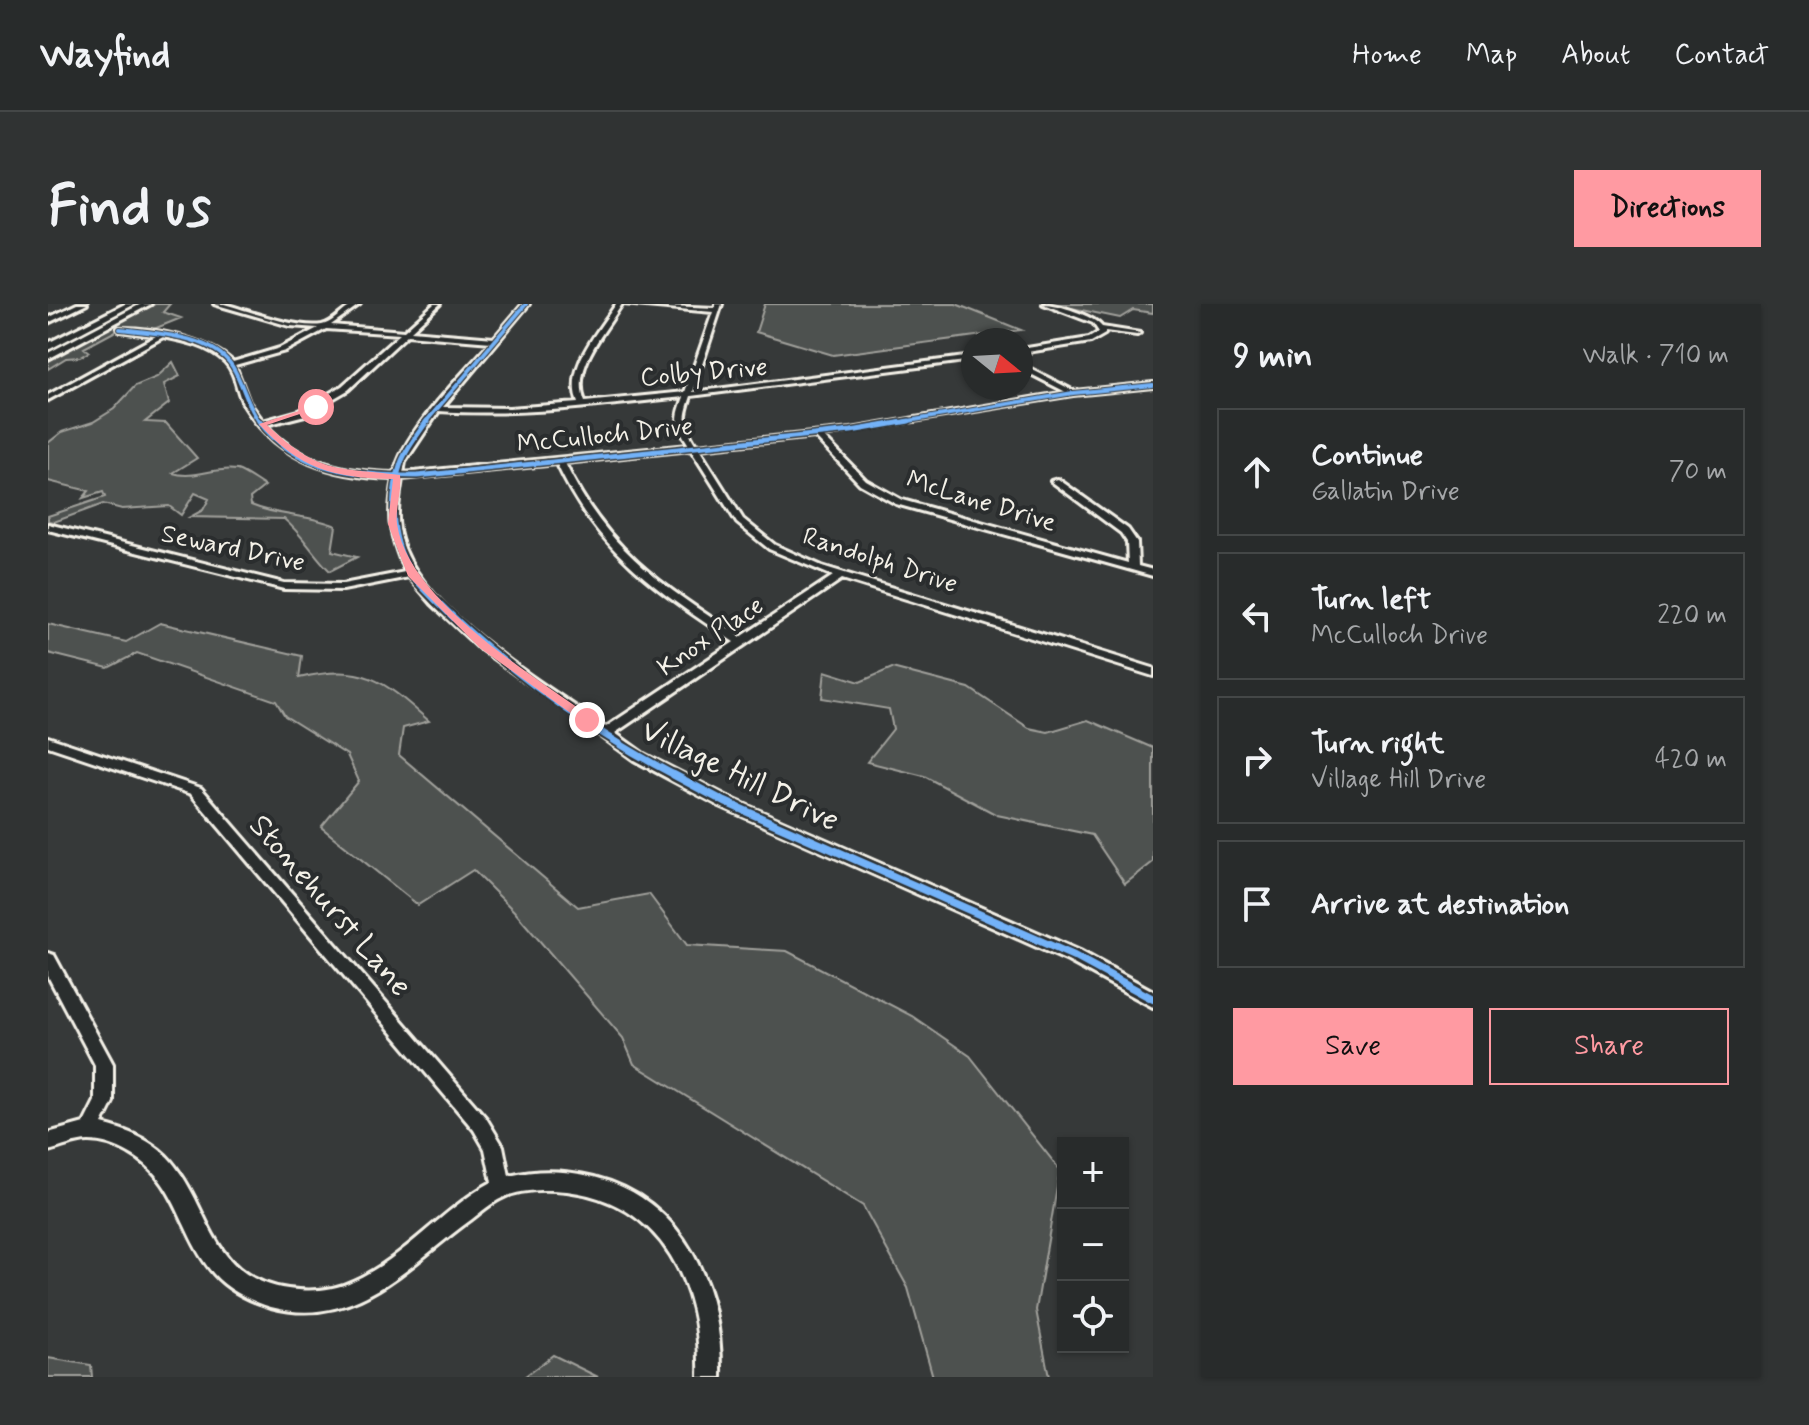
<!DOCTYPE html>
<html lang="en">
<head>
<meta charset="utf-8">
<style>
	body { margin:0; font-family:Mynerve,sans-serif; background:#303333; color:#f1f3f6 }
	.controls { position:absolute; right:24px; bottom:24px; display:grid; overflow:hidden; border-radius:0px; box-shadow:0 2px 6px #0004 }
	.controls button { width:72px; height:72px; display:grid; place-items:center; padding:0; border:0; border-bottom:2px solid #444747; background:#282b2b; color:#f1f3f6; font:40px sans-serif }
	.compass { position:absolute; left:913px; top:24px; width:72px; height:72px; border-radius:50%; background:#282b2b; box-shadow:0 2px 6px #0004; rotate:108deg }
	.stop { position:absolute; width:24px; height:24px; margin:-18px; border:6px solid #ff9aa2; border-radius:50%; background:#fff }
	.stop.end { background:#ff9aa2; border-color:#fff; box-shadow:0 2px 8px #0008 }
	.list { margin:0; padding:0; list-style:none }
	h2 { display:flex; justify-content:space-between; align-items:center; height:104px; margin:0; padding:0 32px; font-size:34px }
	h2 small { font-size:26px; font-weight:400; color:#a5a7a9 }
	.list li { display:grid; grid-template-columns:52px 1fr auto; gap:24px; align-items:center; box-sizing:border-box; height:128px; margin:0 16px 16px; padding:0 16px; border:2px solid #444747; border-radius:0px }
	.list b { display:block; font-size:30px; white-space:nowrap }
	.list p { margin:0; font-size:26px; white-space:nowrap; color:#a5a7a9 }
	.list em { font-size:26px; font-style:normal; color:#a5a7a9 }
	.actions { display:flex; gap:16px; padding:24px 32px }
	.actions a { flex:1; padding:18px 0; border:2px solid #ff9aa2; border-radius:0px; text-align:center; font-size:28px; color:#ff9aa2 }
	.actions .main { background:#ff9aa2; color:#111 }
	.icon { flex:none; width:44px; height:44px; fill:none; stroke:currentColor; stroke-width:2; stroke-linecap:round; stroke-linejoin:round }
	.map { position:relative; flex:none; width:1105px; height:1073px; overflow:hidden; border-radius:0px }
	header { display:flex; align-items:center; gap:48px; box-sizing:border-box; height:112px; padding:0 40px; background:#282b2b; border-bottom:2px solid #444747 }
	header strong { font-size:38px }
	nav { display:flex; gap:44px; margin-inline-start:auto; font-size:28px }
	.intro { display:flex; align-items:center; justify-content:space-between; box-sizing:border-box; height:192px; padding:0 48px }
	h1 { margin:0; font-size:56px }
	.button { padding:20px 36px; border-radius:0px; background:#ff9aa2; color:#111; font-size:28px; font-weight:700 }
	main { display:flex; gap:48px; padding:0 48px }
	aside { flex:1; background:#282b2b; border-radius:0px; box-shadow:0 2px 6px #0004 }
	.map>svg:first-child { display:block }
	.green { fill:#4e514f; stroke:#a1a19c; stroke-width:2 }
	.lines { fill:none; stroke-linecap:round; stroke-linejoin:round }
	.minor-casing { stroke:#f4f1e8; stroke-width:6 }
	.major-casing { stroke:#f4f1e8; stroke-width:6 }
	.highway-casing { stroke:#f4f1e8; stroke-width:6 }
	.minor { fill:#2a2d2e; fill-rule:evenodd }
	.major { fill:#2a2d2e; fill-rule:evenodd }
	.highway { fill:#2a2d2e; fill-rule:evenodd }
	.cycleway-far3-casing { stroke:#2a2d2e; stroke-width:6 }
	.cycleway-far2-casing { stroke:#2a2d2e; stroke-width:8 }
	.cycleway-far1-casing { stroke:#2a2d2e; stroke-width:11 }
	.cycleway-casing { stroke:#2a2d2e; stroke-width:13 }
	.cycleway-far3 { stroke:#73b2f8; stroke-width:4 }
	.cycleway-far2 { stroke:#73b2f8; stroke-width:5 }
	.cycleway-far1 { stroke:#73b2f8; stroke-width:7 }
	.cycleway { stroke:#73b2f8; stroke-width:8 }
	.route { fill:#ff9aa2 }
	.labels { text-anchor:middle; dominant-baseline:central; stroke-width:8; stroke-linejoin:round; paint-order:stroke }
	.far-street-label { font-size:26px; fill:#f4f1e8; stroke:#2a2d2e }
	.street-label { font-size:32px; fill:#f4f1e8; stroke:#2a2d2e }
</style>
</head>
<body>
<header>
<strong>Wayfind</strong>
<nav><a>Home</a><a>Map</a><a>About</a><a>Contact</a></nav>
</header>
<div class="intro"><h1>Find us</h1><a class="button">Directions</a></div>
<main>
<div class="map">
<svg width="1105" height="1073" viewBox="0 0 1105 1073">
	<rect width="100%" height="100%" fill="#363939"/>
	<filter id="ink" filterUnits="userSpaceOnUse"><feTurbulence type="fractalNoise" baseFrequency=".0125" numOctaves="2"/><feDisplacementMap in="SourceGraphic" scale="16" xChannelSelector="R" yChannelSelector="G"/><feConvolveMatrix kernelMatrix="1 2 1 2 8 2 1 2 1" color-interpolation-filters="sRGB"/></filter>
	<g filter="url(#ink)">
		<path class="green" d="M107 0H122L115 8 133 14 101 27 77 22 36 44 41 48 32 53 18 54 0 65V55Z
			M717 0H908L973 26 785 51 708 28Z
			M1004 0H1105V9L1085 6 1072 14Z
			M125 58 132 72 116 80 121 99 97 118 118 119 149 154 125 169C146 176 167 162 189 166 198 169 208 177 217 182L202 194 203 201C231 213 261 210 288 222L284 247 309 253 282 267C264 249 255 231 236 215L142 213 155 206 161 195 147 189 133 211 121 202 74 205 55 200 6 218 0 217V212L57 193 55 188 35 194 41 187 0 177V139L14 128 45 118 66 105 87 82 109 73Z
			M112 319 254 352 251 374C315 359 334 375 381 417L355 424 351 451 530 603 601 590 639 641 739 647 864 712 922 752 1012 866 988 1006 1001 1073H885L860 984 815 902 586 760 575 734 466 607 425 566 370 601 273 523 311 477 299 451 237 412 228 397 89 349 60 364 0 349V320L78 338Z
			M844 364 921 384 981 424 1000 428 1040 416 1105 444V558L1077 580 1044 531 949 511 876 472 819 458 845 425 841 405 774 394 777 367 812 378Z
			M505 1051 550 1073H476Z
			M0 1054 43 1061 44 1073H0Z"/>
		<g class="lines">
			<defs>
				<path id="minor" d="M166 0H176C201 7 249 25 274 21 289 18 297 0 312 0L283 21 356 27 386 0H392L363 27 446 34 475 0H481L395 103 461 104 530 99C516 64 550 28 568 0H574C557 28 523 64 537 98L637 88 665 8 575 0 667 4 668 0H674L645 88 925 52V56L643 92C635 115 635 120 648 141L803 125 1018 88 973 65V60L1026 87 1105 79V83L1025 91 775 132 818 176 854 196 1080 259 1079 238 1073 229 1003 177 1010 175 1080 225 1089 238 1090 262 1105 266V272L848 200 812 180 767 133 651 145 695 215 727 241 774 262 1105 364V372L794 275 567 429 596 450 682 494 1032 647 1105 687V703L1020 657 672 502 586 456 431 344 384 300 361 273 295 286 236 285 0 226V220L236 279 295 280 357 268C342 231 338 215 346 175 285 173 231 158 197 103 188 89 189 70 177 58 161 42 136 37 115 33L0 96V91L108 32 72 27 70 24C103 23 160 34 185 58L232 44 270 24 242 22ZM278 25 352 30 294 82 251 107 215 117 201 98 187 61 237 47ZM359 31 443 38C415 70 354 129 347 169 297 168 252 159 218 121L257 111 300 86ZM636 93C627 116 628 121 641 141L355 169 357 158 391 107C473 113 555 101 636 93ZM643 146 689 219 721 245 785 272 693 333C615 282 558 246 517 159ZM509 160C549 247 609 287 686 338L558 423C499 382 372 306 353 235 347 215 351 194 354 175Z
					M995 0C1010 0 1046 12 1054 23L1092 29 1089 31 1057 27V30L1043 38 973 49V45L1041 34 1051 28 1045 19Z
					M0 433 153 484 438 814 455 842 461 872C489 865 518 866 546 873 637 896 675 986 673 1073H651C654 984 616 899 519 887 499 885 472 885 454 894 443 899 433 908 424 915 362 959 309 1026 223 1003 203 997 180 986 166 970 132 932 130 875 81 849 69 842 55 837 41 837 27 837 13 844 0 847V829L36 819 47 797V761L0 672V649L6 651 65 760V798L54 820C79 826 106 837 123 857 165 907 161 973 240 985 262 988 285 987 305 977 357 954 394 905 444 878L437 845 426 826 143 490 0 442Z"/>
				<path id="major" d="M29 0H39L0 19V14Z
					M93 0H103L0 55V49Z"/>
				<path id="highway" d="M77 0H87L0 46V39Z"/>
			</defs>
			<use href="#minor" class="minor-casing"/>
			<use href="#major" class="major-casing"/>
			<use href="#highway" class="highway-casing"/>
			<use href="#minor" class="minor"/>
			<use href="#major" class="major"/>
			<use href="#highway" class="highway"/>
			<defs>
				<path id="cycleway-far3" d="M72 25C105 29 164 31 184 62 196 81 198 100 212 119
					M377 119 478 0
					M849 119 1025 89 1105 81"/>
				<path id="cycleway-far2" d="M211 117C249 168 311 172 369 172L803 127 861 117
					M366 273C343 241 340 196 353 159 358 145 370 130 379 117"/>
				<path id="cycleway-far1" d="M364 271C432 347 539 426 630 473"/>
				<path id="cycleway" d="M626 471 677 498 1026 652 1105 695"/>
			</defs>
			<use href="#cycleway-far3" class="cycleway-far3-casing"/>
			<use href="#cycleway-far2" class="cycleway-far2-casing"/>
			<use href="#cycleway-far1" class="cycleway-far1-casing"/>
			<use href="#cycleway" class="cycleway-casing"/>
			<use href="#cycleway-far3" class="cycleway-far3"/>
			<use href="#cycleway-far2" class="cycleway-far2"/>
			<use href="#cycleway-far1" class="cycleway-far1"/>
			<use href="#cycleway" class="cycleway"/>
		</g>
	</g>
	<path class="route" d="M266 102 272 103 219 121C271 170 286 163 352 171 354 187 347 204 349 220 360 296 484 371 543 413V418H535L432 344 360 272 340 220 345 175C285 174 252 165 211 120Z"/>
	<g class="labels">
		<g class="far-street-label">
			<text transform="translate(656 69) rotate(-5)">Colby Drive</text>
			<text transform="translate(557 132) rotate(-6)">McCulloch Drive</text>
			<text transform="translate(933 198) rotate(17)">McLane Drive</text>
			<text transform="translate(185 245) rotate(12)">Seward Drive</text>
			<text transform="translate(832 257) rotate(18)">Randolph Drive</text>
			<text transform="translate(663 333) rotate(-34)">Knox Place</text>
		</g>
		<g class="street-label">
			<text transform="translate(692 472) rotate(26)">Village Hill Drive</text>
			<text transform="translate(282 602) rotate(49)">Stonehurst Lane</text>
		</g>
	</g>
</svg>
<div class="controls">
<button>+</button>
<button>−</button>
<button><svg class="icon" aria-label="locate" viewBox="0 0 24 24"><circle cx="12" cy="12" r="6"/><path d="M12 2v4M12 18v4M2 12h4M18 12h4"/></svg></button>
</div>
<svg class="compass" viewBox="-18 -18 36 36"><path d="M0-13l5 13h-10z" fill="#e53935"/><path d="M0 13l5-13h-10z" fill="#a5a7a9"/></svg>
<div class="stop" style="left:268px;top:103px"></div>
<div class="stop end" style="left:539px;top:416px"></div>
</div>
<aside>
<h2>9 min<small>Walk · 710 m</small></h2>
<ul class="list">
<li><svg class="icon" aria-label="ahead" viewBox="0 0 24 24"><path d="M12 20V5M6 11l6-6 6 6"/></svg><div><b>Continue</b><p>Gallatin Drive</p></div><em>70 m</em></li>
<li><svg class="icon" aria-label="left" viewBox="0 0 24 24"><path d="M17 20v-9H6M10 6l-5 5 5 5"/></svg><div><b>Turn left</b><p>McCulloch Drive</p></div><em>220 m</em></li>
<li><svg class="icon" aria-label="right" viewBox="0 0 24 24"><path d="M7 20v-9h11M14 6l5 5-5 5"/></svg><div><b>Turn right</b><p>Village Hill Drive</p></div><em>420 m</em></li>
<li><svg class="icon" aria-label="arrive" viewBox="0 0 24 24"><path d="M6 21V4h12l-3 4 3 4H6"/></svg><div><b>Arrive at destination</b></div></li>
</ul>
<div class="actions"><a class="main">Save</a><a>Share</a></div>
</aside>
</main>
</body>
</html>
